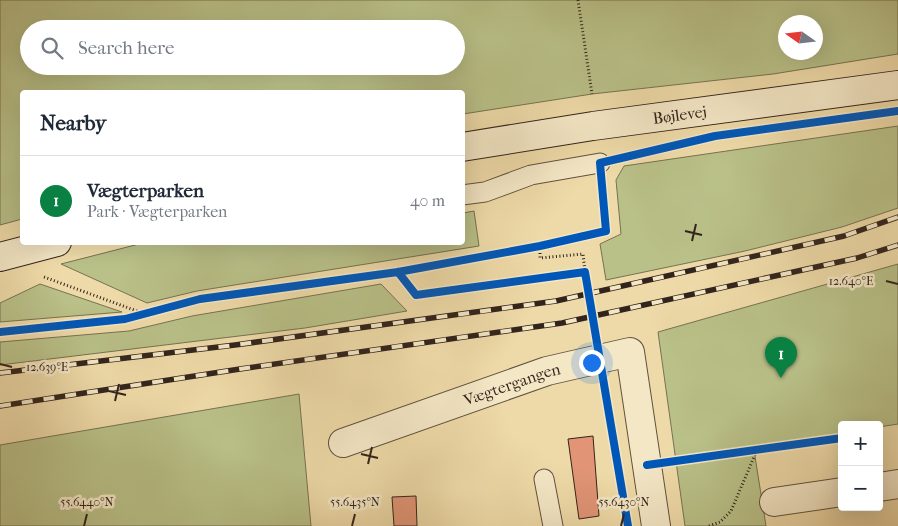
<!DOCTYPE html>
<html lang="en">
<head>
<meta charset="utf-8">
<style>
	body { margin:0; font-family:"IM FELL French Canon",serif; background:#f2f2f3; color:#1f2937 }
	.controls { position:absolute; right:15px; bottom:15px; display:grid; overflow:hidden; border-radius:5px; box-shadow:0 5px 20px #0002 }
	.controls button { width:45px; height:45px; display:grid; place-items:center; padding:0; border:0; border-bottom:1px solid #e0e1e3; background:#fff; color:#1f2937; font:25px sans-serif }
	.compass { position:absolute; left:778px; top:15px; width:45px; height:45px; border-radius:50%; background:#fff; box-shadow:0 5px 20px #0002; rotate:284deg }
	.you { position:absolute; left:591px; top:362px; width:18px; height:18px; margin:-12px; border:4px solid #fff; border-radius:50%; background:#1a73e8; box-shadow:0 0 0 8px #1a73e833 }
	.badge { display:grid; place-items:center; width:32px; height:32px; border-radius:50%; background:#0b8043; color:#fff; font-size:16px; font-weight:700 }
	.pin { position:absolute; translate:-50% -41px; filter:drop-shadow(0 1px 2px #0008) }
	.pin::after { content:''; position:absolute; top:26px; width:18px; height:15px; background:inherit; clip-path:polygon(0 0,100% 0,50% 100%) }
	.list { margin:0; padding:0; list-style:none }
	h2 { display:flex; justify-content:space-between; align-items:center; height:65px; margin:0; padding:0 20px; font-size:21px }
	h2 small { font-size:16px; font-weight:400; color:#747a83 }
	.list li { display:grid; grid-template-columns:32px 1fr auto; gap:15px; align-items:center; box-sizing:border-box; height:90px; padding:0 20px; border-top:1px solid #e0e1e3 }
	.list b { display:block; font-size:19px; white-space:nowrap }
	.list p { margin:0; font-size:16px; white-space:nowrap; color:#747a83 }
	.list em { font-size:16px; font-style:normal; color:#747a83 }
	.icon { flex:none; width:28px; height:28px; fill:none; stroke:currentColor; stroke-width:2; stroke-linecap:round; stroke-linejoin:round }
	.map { position:relative; flex:none; width:898px; height:526px; overflow:hidden }
	.search { position:absolute; background:#fff; box-shadow:0 5px 20px #0002; left:20px; top:20px; width:445px; height:55px; display:flex; align-items:center; gap:12px; box-sizing:border-box; padding:0 18px; border-radius:28px; color:#747a83; font-size:19px }
	.panel { position:absolute; background:#fff; box-shadow:0 5px 20px #0002; left:20px; top:90px; width:445px; height:155px; border-radius:5px }
	.map>svg:first-child { display:block }
	.green { fill:#b9c088; stroke:#767252; fill-rule:evenodd }
	.building { fill:#e19576; stroke:#32241c }
	.lines { fill:none; stroke-linecap:round; stroke-linejoin:round }
	.lane-casing { stroke:#61523f; stroke-width:21 }
	.street-casing { stroke:#61523f; stroke-width:30 }
	.secondary-casing { stroke:#32241c; stroke-width:30 }
	.path { stroke:#32241c; stroke-width:3; stroke-dasharray:1 2.5; stroke-linecap:butt }
	.lane { stroke:#f4e7c6; stroke-width:19 }
	.street { stroke:#f4e7c6; stroke-width:28 }
	.secondary { stroke:#f4e7c6; stroke-width:28 }
	.rail-casing { stroke:#32241c; stroke-width:5.5 }
	.rail { stroke:#f4e7c6; stroke-width:4; stroke-dasharray:11; stroke-linecap:butt }
	.cycleway-casing { stroke:#f4e7c6; stroke-width:11 }
	.cycleway { stroke:#0057b8; stroke-width:8 }
	.ticks { fill:none; stroke:#32241c; stroke-width:2 }
	.labels { text-anchor:middle; dominant-baseline:central; stroke-width:5; stroke-linejoin:round; paint-order:stroke }
	.street-label { font-size:16px; fill:#32241c; stroke:#f4e7c6 }
	.ticks-label { font-size:12px; text-anchor:middle; fill:#32241c; stroke:#f4e7c6; stroke-width:5; stroke-linejoin:round; paint-order:stroke }
</style>
</head>
<body>
<div class="map">
<svg width="898" height="526" viewBox="0 0 898 526">
	<rect width="100%" height="100%" fill="#eedaa8"/>
	<filter id="stains"><feTurbulence type="fractalNoise" baseFrequency=".004" numOctaves="4"/><feColorMatrix values="0 0 0 0 .2 0 0 0 0 .09 0 0 0 0 .02 0 0 0 .5 -.17"/></filter>
	<radialGradient id="worn" r=".72"><stop offset=".6" stop-color="#630" stop-opacity="0"/><stop offset="1" stop-color="#630" stop-opacity=".3"/></radialGradient>
	<path class="green" d="M0 0H898V54L773 74 592 94 463 114 462 92H22V219L0 225ZM786 22H816V52H786ZM29 29H456V66H29Z
		M898 126V208L842 227 745 251 606 280 600 244 621 234 616 180 624 166Z
		M474 211 479 246 197 291 147 303 61 264 143 243 462 242 463 213Z
		M898 264V424L879 427V425H842V434L754 450 766 526H685L658 332Z
		M40 284 122 312 0 322V303Z
		M381 284 407 311 305 328 0 365V342L129 331 192 316Z
		M299 394 311 526H0V445Z"/>
	<path class="building" d="M593 436 599 516 579 519 568 439Z
		M416 496 417 526H394L392 497Z"/>
	<g class="lines">
		<defs>
			<path id="lane" d="M462 195 485 192 531 175 600 163
				M544 479 553 526"/>
			<g id="street">
				<path id="s1" d="M343 443 547 371 630 352 656 526"/>
				<path d="M879 487 898 484"/>
				<path d="M774 502 842 492"/>
			</g>
			<g id="secondary">
				<path id="s2" d="M462 147 593 126 898 85"/>
				<path d="M0 257 57 242"/>
			</g>
		</defs>
		<use href="#lane" class="lane-casing"/>
		<use href="#street" class="street-casing"/>
		<use href="#secondary" class="secondary-casing"/>
		<path class="path" d="M578 0 592 94
			M540 246V258L583 254 585 272
			M44 277 145 314
			M709 526 720 522 731 511 757 450"/>
		<use href="#lane" class="lane"/>
		<use href="#street" class="street"/>
		<use href="#secondary" class="secondary"/>
		<defs>
			<path id="rail" d="M0 373 235 345 556 301 844 236 898 217
				M0 406 240 369 562 323 857 258 898 245"/>
		</defs>
		<use href="#rail" class="rail-casing"/>
		<use href="#rail" class="rail"/>
		<defs>
			<path id="cycleway" d="M398 272 416 295 585 272 628 526
				M0 332 125 319 200 299 398 272 540 246 606 231 600 163 715 136 898 111
				M647 465 842 438"/>
		</defs>
		<use href="#cycleway" class="cycleway-casing"/>
		<use href="#cycleway" class="cycleway"/>
	</g>
	<path class="ticks" d="M685 231 702 235M692 241 696 224M886 281 898 284M0 364 12 367M109 391 126 395M115 401 119 384M361 454 378 458M368 464 372 447M84 526 87 514M352 526 355 514M621 526 624 514"/>
	<g class="labels">
		<g class="street-label">
			<text stroke="none"><textPath href="#s2" startOffset="220">Bøjlevej</textPath></text>
			<text stroke="none"><textPath href="#s1" startOffset="179">Vægtergangen</textPath></text>
		</g>
	</g>
	<g class="ticks-label">
		<text x="851" y="285">12.640°E</text>
		<text x="47" y="371">12.639°E</text>
		<text x="87" y="506">55.6440°N</text>
		<text x="355" y="506">55.6435°N</text>
		<text x="624" y="506">55.6430°N</text>
	</g>
	<rect width="100%" height="100%" filter="url(#stains)"/>
	<rect width="100%" height="100%" fill="url(#worn)"/>
</svg>
<div class="controls">
<button>+</button>
<button>−</button>
</div>
<svg class="compass" viewBox="-18 -18 36 36"><path d="M0-13l5 13h-10z" fill="#e53935"/><path d="M0 13l5-13h-10z" fill="#747a83"/></svg>
<div class="you"></div>
<div class="pin badge" style="left:781px;top:378px">1</div>
<div class="search"><svg class="icon" aria-label="search" viewBox="0 0 24 24"><circle cx="10" cy="10" r="6"/><path d="M15 15l6 6"/></svg>Search here</div>
<section class="panel">
<h2>Nearby<small></small></h2>
<ul class="list">
<li><span class="badge">1</span><div><b>Vægterparken</b><p>Park · Vægterparken</p></div><em>40 m</em></li>
</ul>
</section>
</div>
</body>
</html>
